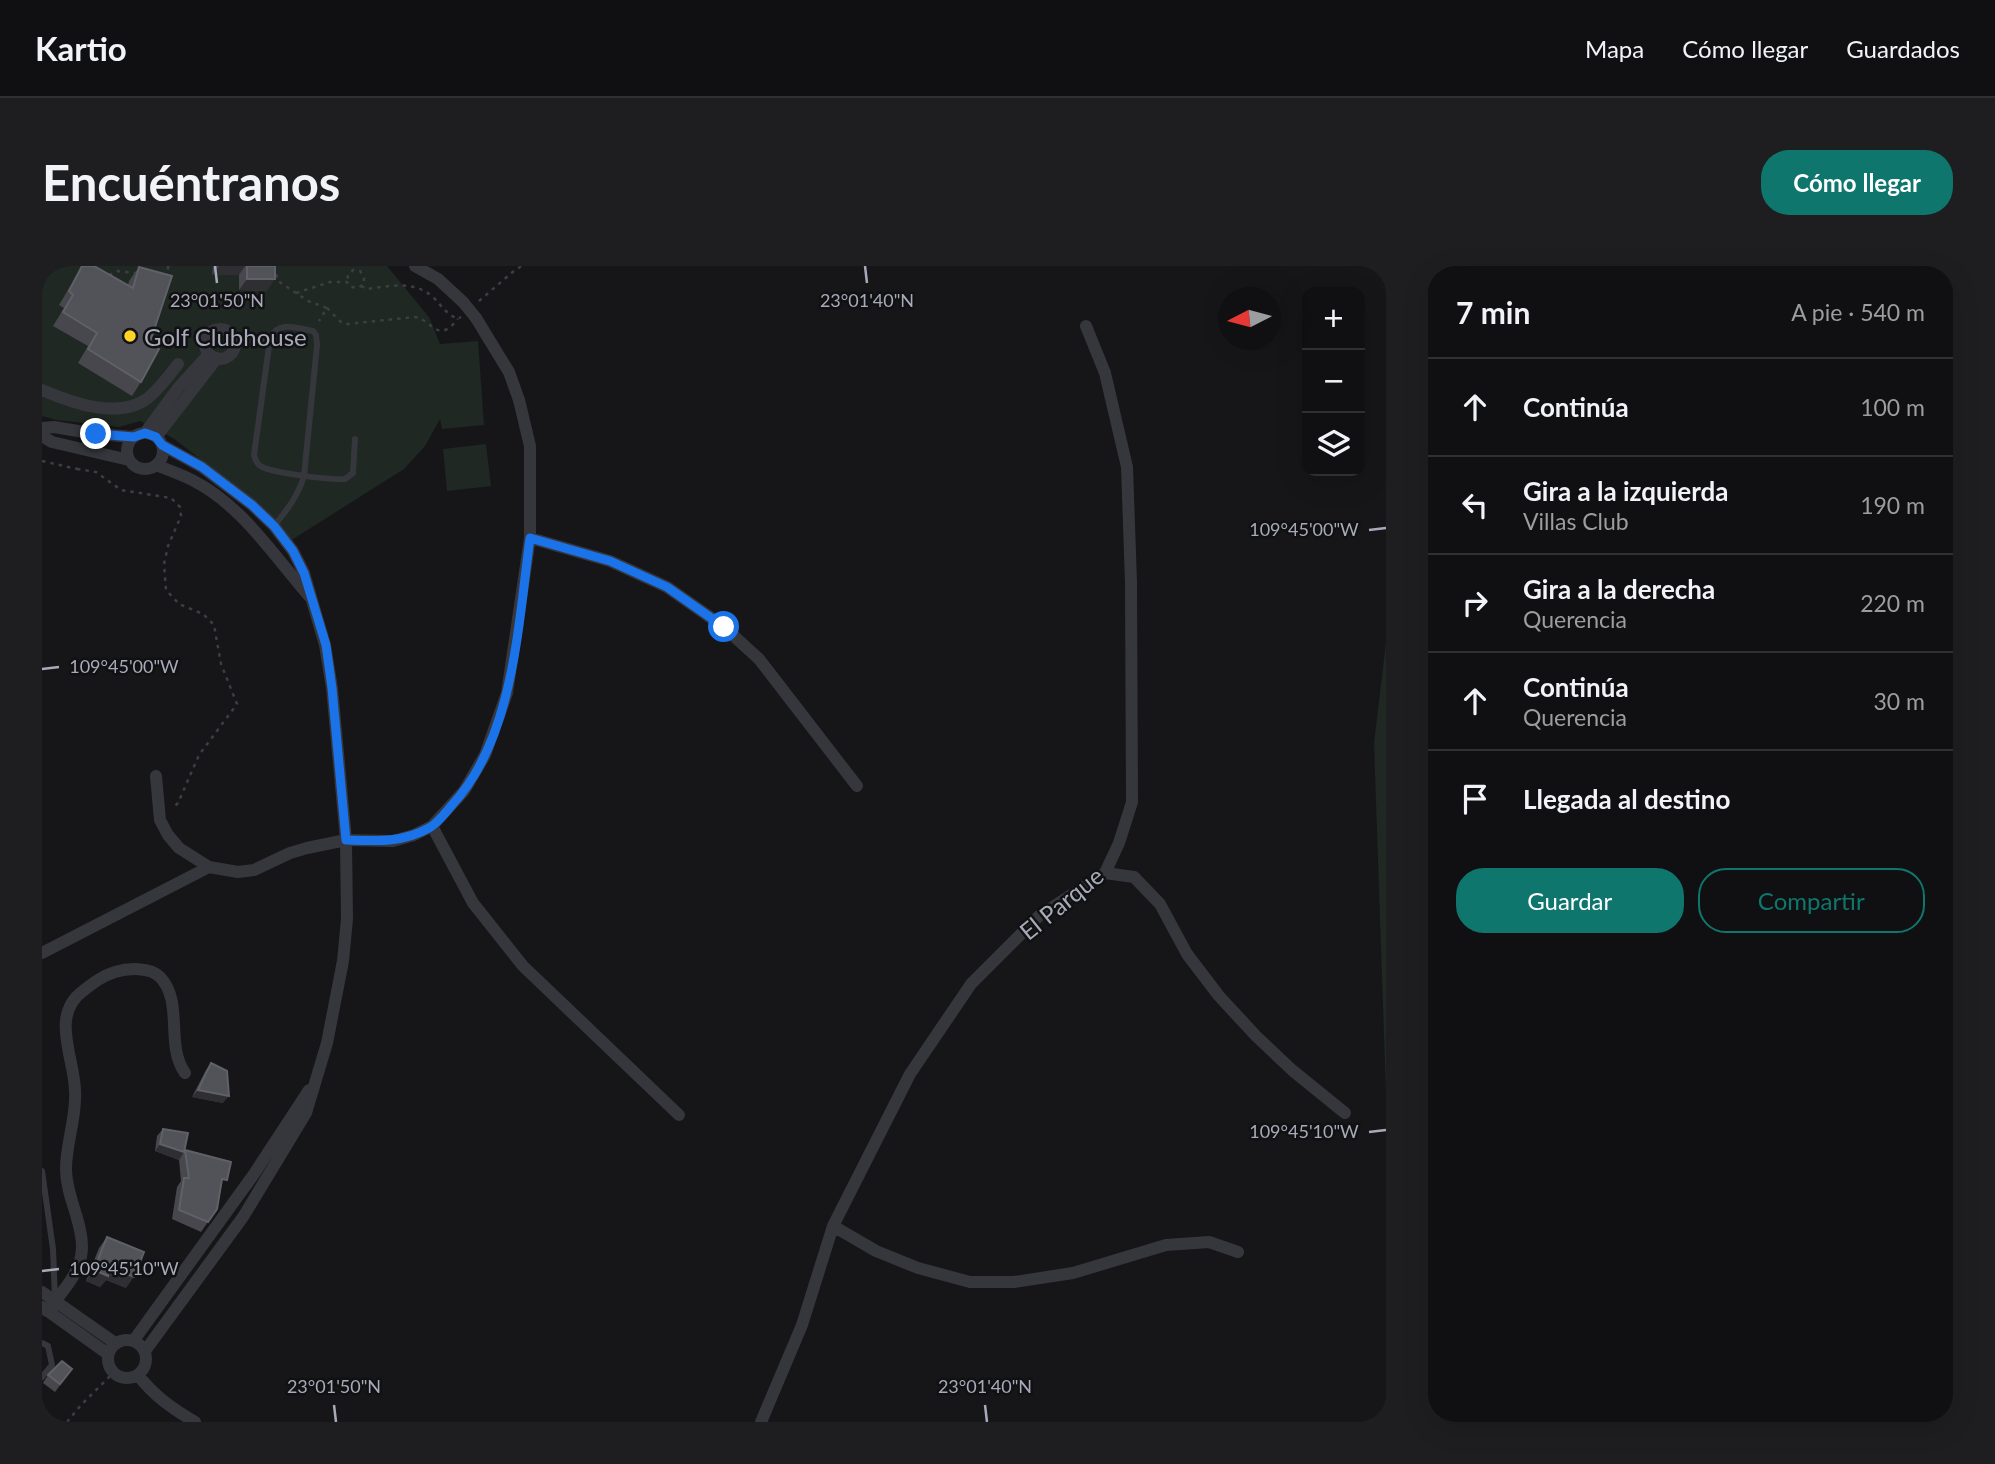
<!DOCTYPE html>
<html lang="es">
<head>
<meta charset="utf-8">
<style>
	body { margin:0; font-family:Lato,sans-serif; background:#1e1e20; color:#f1f3f6 }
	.controls { position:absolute; right:21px; top:21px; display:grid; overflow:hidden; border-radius:14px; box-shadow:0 7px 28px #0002 }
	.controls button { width:63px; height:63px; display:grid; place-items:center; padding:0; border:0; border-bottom:2px solid #303032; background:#101012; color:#f1f3f6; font:35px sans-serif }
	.compass { position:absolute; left:1176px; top:21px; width:63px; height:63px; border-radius:50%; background:#101012; box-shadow:0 7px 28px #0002; rotate:264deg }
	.stop { position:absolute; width:21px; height:21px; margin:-16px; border:5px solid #1a73e8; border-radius:50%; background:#fff }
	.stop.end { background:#1a73e8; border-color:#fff; box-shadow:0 2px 7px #0008 }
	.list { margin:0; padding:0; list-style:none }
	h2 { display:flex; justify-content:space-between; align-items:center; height:91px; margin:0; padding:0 28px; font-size:30px }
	h2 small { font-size:23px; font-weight:400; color:#9c9d9f }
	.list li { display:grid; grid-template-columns:46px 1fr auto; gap:21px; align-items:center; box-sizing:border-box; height:98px; padding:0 28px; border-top:2px solid #303032 }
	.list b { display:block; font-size:26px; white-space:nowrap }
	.list p { margin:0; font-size:23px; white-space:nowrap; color:#9c9d9f }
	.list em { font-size:23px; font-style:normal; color:#9c9d9f }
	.actions { display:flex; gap:14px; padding:21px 28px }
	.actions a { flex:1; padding:16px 0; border:2px solid #0f766e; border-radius:28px; text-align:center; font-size:24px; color:#0f766e }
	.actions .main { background:#0f766e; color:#fff }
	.icon { flex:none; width:38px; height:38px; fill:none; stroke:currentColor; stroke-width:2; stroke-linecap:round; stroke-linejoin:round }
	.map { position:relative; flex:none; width:1344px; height:1156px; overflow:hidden; border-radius:28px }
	header { display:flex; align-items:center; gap:42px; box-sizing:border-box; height:98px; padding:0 35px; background:#101012; border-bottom:2px solid #303032 }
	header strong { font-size:33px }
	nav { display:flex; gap:38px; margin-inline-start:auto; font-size:24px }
	.intro { display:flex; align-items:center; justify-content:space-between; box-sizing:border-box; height:168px; padding:0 42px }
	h1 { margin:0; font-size:49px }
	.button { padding:18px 32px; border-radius:28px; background:#0f766e; color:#fff; font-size:24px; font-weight:700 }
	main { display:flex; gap:42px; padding:0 42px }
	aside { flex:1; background:#101012; border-radius:28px; box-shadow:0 7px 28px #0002 }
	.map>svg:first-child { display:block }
	.green { fill:#1f2822 }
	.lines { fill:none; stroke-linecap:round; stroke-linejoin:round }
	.path { stroke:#3c3e44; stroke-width:2.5; stroke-dasharray:3.5 5; stroke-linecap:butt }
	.lane { stroke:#36373d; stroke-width:6 }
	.street { stroke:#36373d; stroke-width:12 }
	.street-bridge { stroke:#36373d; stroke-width:12 }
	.wall { fill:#47474d }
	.shaded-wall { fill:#2f2f33 }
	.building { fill:#525259; stroke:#5f6068; stroke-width:2 }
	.route { stroke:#1a73e8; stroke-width:9 }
	.ticks { fill:none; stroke:#a7aab9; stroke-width:2.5 }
	.poi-dot { fill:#ffd227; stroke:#111113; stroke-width:2.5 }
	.labels { text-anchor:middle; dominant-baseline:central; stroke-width:5; stroke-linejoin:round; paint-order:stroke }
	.poi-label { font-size:24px; fill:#a7aab9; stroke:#111113; text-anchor:start }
	.street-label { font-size:24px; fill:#a7aab9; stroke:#111113 }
	.ticks-label { font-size:18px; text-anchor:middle; fill:#a7aab9; stroke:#111113; stroke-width:5; stroke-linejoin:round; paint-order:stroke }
</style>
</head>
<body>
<header>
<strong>Kartio</strong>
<nav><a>Mapa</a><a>Cómo llegar</a><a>Guardados</a></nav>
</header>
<div class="intro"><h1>Encuéntranos</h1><a class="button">Cómo llegar</a></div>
<main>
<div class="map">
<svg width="1344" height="1156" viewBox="0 0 1344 1156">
	<rect width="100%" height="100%" fill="#161618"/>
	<path class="green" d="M0 0H345L387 51 398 78 436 75 442 159 400 163 398 153 383 180 362 203 248 275 221 242 131 172 98 155 77 161 14 154 0 150Z
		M444 178 449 220 405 225 401 183Z
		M1344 377V827L1332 477Z"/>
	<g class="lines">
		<path class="path" d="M232 0 236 15 266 35 285 42 277 55
			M0 9 9 0
			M67 9 76 5 94 7
			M126 12V0
			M319 20 325 23C347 20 372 14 391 31 400 40 404 48 416 53L419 51
			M254 27 288 16H305L309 21 316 22 322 18V11L318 5 311 4 306 9 305 16
			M437 35 473 4 480 0
			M285 42 299 56 305 58 373 51C393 56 395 78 416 53
			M0 195 35 203 37 197
			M35 203 54 206 79 224 129 232 138 241 139 250 126 280 122 298 124 324 137 338 161 348 172 359 179 398 195 438 157 489 136 537 130 543
			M25 1156 39 1139 71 1107"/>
		<path class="lane" d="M193 76 228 73
			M232 260C245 244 256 230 262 210L275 79 274 69 271 65C255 62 235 54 228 73L212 189C213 193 214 196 217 199 226 207 289 214 303 213L311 207 313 173
			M0 905 11 983 13 1033
			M0 1077 6 1080 10 1099 0 1111"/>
		<path class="street" d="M373 0 396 13 421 36
			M163 78a15 15 0 1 1 30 0a15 15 0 1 1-30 0Z
			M0 124C30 137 77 154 106 132 118 122 127 110 136 98
			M0 162 12 161 54 168 92 171
			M103 167 136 122 167 88
			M85 185a18 18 0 1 1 36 0a18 18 0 1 1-36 0Z
			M0 170 10 176 87 194
			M114 171 175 92
			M114 199C126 204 138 208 150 214 200 239 231 289 267 330
			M488 272 568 295 625 321 682 361 717 393 815 520
			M114 510 118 554 126 569 137 582 167 601 196 606 212 604 248 587 265 582 304 574 351 575 372 569 390 560 422 525 443 489 465 427 488 272V180L477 134 467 106 434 52
			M390 560 431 637 481 700 637 849
			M1063 607 1092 611 1118 638 1145 688 1177 730 1214 770 1250 804 1303 847
			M0 687 167 601
			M791 960 834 985 876 1002 928 1016H972L1031 1007 1124 979 1167 976 1196 986
			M0 1026 73 1077
			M0 1041 66 1088
			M5 1045C20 1026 40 1006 40 981 40 954 24 930 24 903 24 876 35 851 33 824 32 791 8 749 41 725 51 717 60 710 73 706 86 702 108 701 118 711 142 736 123 779 143 807
			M66 1093a19 19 0 1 1 38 0a19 19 0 1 1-38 0Z
			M92 1074 212 908 267 824
			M103 1085 201 951 264 847 285 777 301 695 305 653 304 574 290 422 283 379 262 307 251 285 232 260 210 239 160 201 120 179
			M96 1109C112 1130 131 1143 153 1156
			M719 1156 760 1059 791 960 868 808 929 718 997 650 1063 607 1077 577 1090 536 1089 316 1085 201 1063 107 1044 60"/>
		<path class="street-bridge" d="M421 36 434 52"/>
	</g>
	<path class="wall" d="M40 0H52L86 19 87 15 97 1 108 76 99 116 90 130 36 97 46 80 11 60 22 42 17 39Z
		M171 0H233L225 25 197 24V9H170Z
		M169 797 181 837 150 831 164 804Z
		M121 863 142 886 143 884 179 923 175 943 159 966 130 953 135 921 139 915 137 894 113 885 115 870Z
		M65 971 84 1022 64 1014 58 1021 44 1015 57 982Z
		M30 1103 13 1126 1 1117 6 1109Z"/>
	<path class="shaded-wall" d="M177 0H203L197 9H170Z
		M205 13H233L225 25 197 24Z
		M156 824 187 830 181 837 150 831Z
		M118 878 142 886 137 894 113 885Z
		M67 1001 92 1011 84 1022 64 1014 58 1021 44 1015 52 1004Z"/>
	<path class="building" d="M40 0H52L91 22 97 1 130 10 108 76 117 83 99 116 46 83 55 67 21 46 31 29 27 25Z
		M205 0H233V13H205Z
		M169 797 185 805 187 830 156 824Z
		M121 863 146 867 142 886 118 878Z
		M143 884 189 896 185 914 180 913 175 943 166 956 137 944 142 912H147Z
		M65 971 102 986 92 1011 67 1001 66 1010 52 1004Z
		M20 1095 30 1103 18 1118 6 1109Z"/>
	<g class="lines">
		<path class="route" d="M54 168 92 171 103 167 114 171 120 179 160 201 210 239 232 260 251 285 262 307 284 379 290 422 304 574C334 575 360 577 387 562 396 557 403 547 410 539 472 472 476 359 488 272L568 295 625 321 682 361"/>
	</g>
	<path class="ticks" d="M173 0 175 17M823 0 825 17M1327 264 1344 262M0 403 17 401M1327 866 1344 864M0 1005 17 1003M292 1139 294 1156M943 1139 945 1156"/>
	<circle class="poi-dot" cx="88" cy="70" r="7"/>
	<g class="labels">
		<g class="poi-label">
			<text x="102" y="70">Golf Clubhouse</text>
		</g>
		<g class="street-label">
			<text transform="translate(1019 637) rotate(-39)">El Parque</text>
		</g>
	</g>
	<g class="ticks-label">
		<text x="175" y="41">23°01'50"N</text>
		<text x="825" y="41">23°01'40"N</text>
		<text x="1262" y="270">109°45'00"W</text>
		<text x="82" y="407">109°45'00"W</text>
		<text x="1262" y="872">109°45'10"W</text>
		<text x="82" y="1009">109°45'10"W</text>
		<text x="292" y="1127">23°01'50"N</text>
		<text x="943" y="1127">23°01'40"N</text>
	</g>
</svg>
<div class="controls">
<button>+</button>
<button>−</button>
<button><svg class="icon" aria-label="layers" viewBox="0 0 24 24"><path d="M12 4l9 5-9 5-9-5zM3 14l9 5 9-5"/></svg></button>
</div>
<svg class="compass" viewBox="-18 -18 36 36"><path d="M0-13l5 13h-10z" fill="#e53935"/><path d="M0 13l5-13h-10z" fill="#9c9d9f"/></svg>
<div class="stop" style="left:682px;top:361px"></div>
<div class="stop end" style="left:54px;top:168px"></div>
</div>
<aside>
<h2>7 min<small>A pie · 540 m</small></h2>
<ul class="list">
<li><svg class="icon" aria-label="ahead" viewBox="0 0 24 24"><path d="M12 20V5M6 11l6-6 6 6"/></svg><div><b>Continúa</b></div><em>100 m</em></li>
<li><svg class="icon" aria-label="left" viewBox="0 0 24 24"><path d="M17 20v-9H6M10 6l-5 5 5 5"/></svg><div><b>Gira a la izquierda</b><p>Villas Club</p></div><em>190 m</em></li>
<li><svg class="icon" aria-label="right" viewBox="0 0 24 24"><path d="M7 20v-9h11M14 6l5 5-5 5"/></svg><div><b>Gira a la derecha</b><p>Querencia</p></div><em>220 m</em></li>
<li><svg class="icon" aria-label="ahead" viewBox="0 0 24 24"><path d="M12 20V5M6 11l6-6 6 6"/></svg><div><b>Continúa</b><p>Querencia</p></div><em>30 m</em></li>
<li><svg class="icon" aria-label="arrive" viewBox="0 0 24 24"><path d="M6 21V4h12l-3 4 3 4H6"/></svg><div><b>Llegada al destino</b></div></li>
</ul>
<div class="actions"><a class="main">Guardar</a><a>Compartir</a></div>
</aside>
</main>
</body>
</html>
